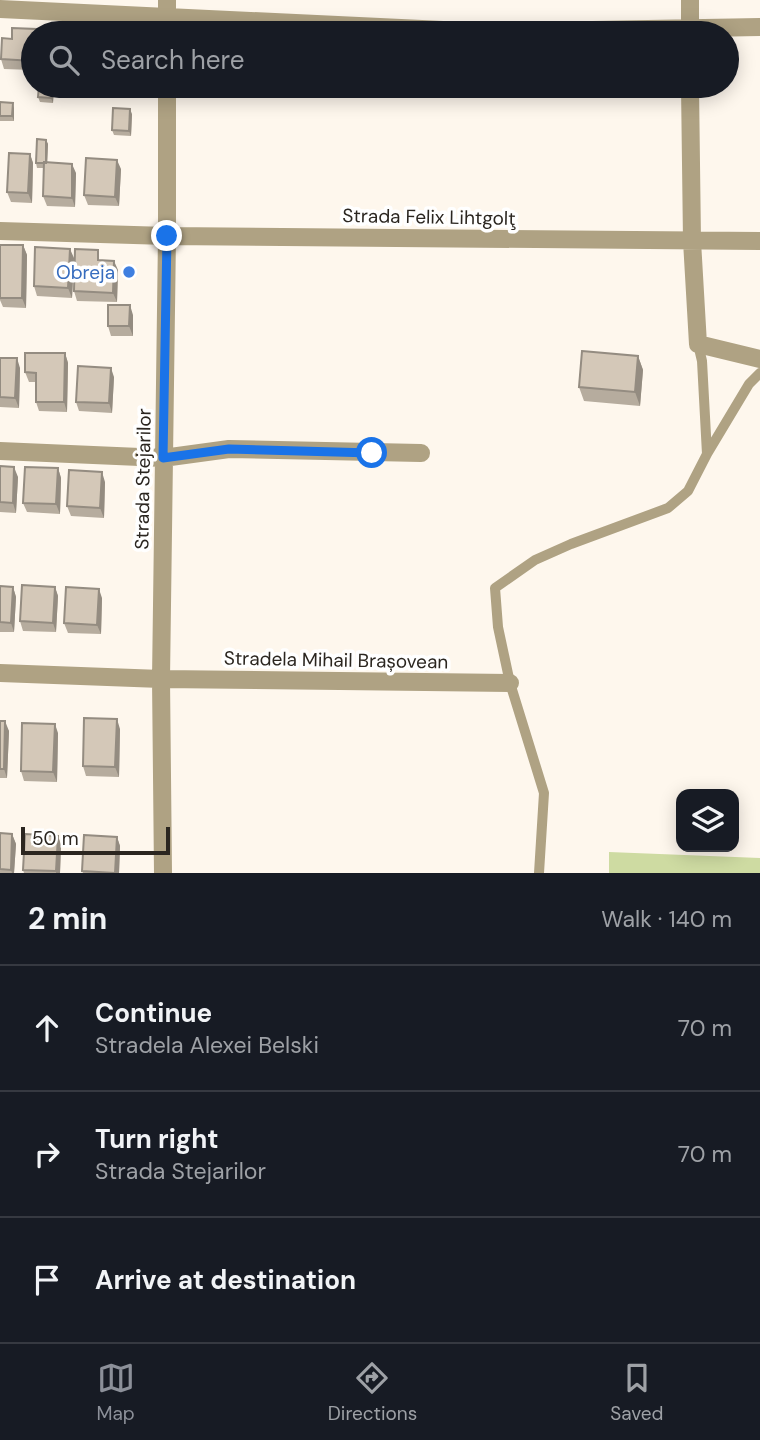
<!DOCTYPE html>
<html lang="en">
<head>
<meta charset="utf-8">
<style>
	body { margin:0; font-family:"DM Sans",sans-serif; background:#20242c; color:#f1f3f6 }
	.controls { position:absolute; right:21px; bottom:21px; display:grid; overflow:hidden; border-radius:14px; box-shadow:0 4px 18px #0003 }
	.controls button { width:63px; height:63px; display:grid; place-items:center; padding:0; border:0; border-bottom:2px solid #363941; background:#171b24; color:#f1f3f6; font:35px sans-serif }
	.scale { position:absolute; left:21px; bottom:18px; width:149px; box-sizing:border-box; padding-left:7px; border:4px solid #2b2620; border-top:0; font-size:19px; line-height:24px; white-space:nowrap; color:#2b2620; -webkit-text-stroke:5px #fff; paint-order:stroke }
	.stop { position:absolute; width:21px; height:21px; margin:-16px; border:5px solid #1a73e8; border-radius:50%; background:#fff }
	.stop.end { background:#1a73e8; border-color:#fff; box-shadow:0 2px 7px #0008 }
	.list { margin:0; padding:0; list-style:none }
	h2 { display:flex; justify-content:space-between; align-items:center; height:91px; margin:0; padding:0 28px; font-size:30px }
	h2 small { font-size:23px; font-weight:400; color:#9ea1a6 }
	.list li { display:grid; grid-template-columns:46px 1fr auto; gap:21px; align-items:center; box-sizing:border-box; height:126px; padding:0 28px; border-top:2px solid #363941 }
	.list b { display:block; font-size:26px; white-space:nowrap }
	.list p { margin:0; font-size:23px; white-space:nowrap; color:#9ea1a6 }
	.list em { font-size:23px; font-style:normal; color:#9ea1a6 }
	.icon { flex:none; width:38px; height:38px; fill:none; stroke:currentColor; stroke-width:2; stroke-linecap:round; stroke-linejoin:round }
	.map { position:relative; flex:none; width:760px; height:873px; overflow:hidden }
	.search { position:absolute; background:#171b24; box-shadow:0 4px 18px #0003; left:21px; right:21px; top:21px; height:77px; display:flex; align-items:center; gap:18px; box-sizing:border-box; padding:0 24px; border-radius:38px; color:#9ea1a6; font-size:26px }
	.sheet { height:469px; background:#171b24 }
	nav { display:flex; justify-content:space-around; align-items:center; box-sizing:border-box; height:98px; border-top:2px solid #363941; background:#171b24; font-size:19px; color:#9ea1a6 }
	nav a { display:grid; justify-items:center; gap:4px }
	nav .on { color:#8c9099 }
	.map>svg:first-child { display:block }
	.green { fill:#cedba2 }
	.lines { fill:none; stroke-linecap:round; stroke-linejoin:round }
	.service { stroke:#afa283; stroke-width:10 }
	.minor { stroke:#afa283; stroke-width:18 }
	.wall { fill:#b6ac9e }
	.shaded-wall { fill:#948c81 }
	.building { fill:#d4c8b8; stroke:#948c81; stroke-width:2 }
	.route { stroke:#1a73e8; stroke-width:9 }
	.shop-dot { fill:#3f7fe0; stroke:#fff; stroke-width:2.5 }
	.labels { text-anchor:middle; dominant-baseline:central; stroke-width:7; stroke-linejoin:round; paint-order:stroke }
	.street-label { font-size:19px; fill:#2b2620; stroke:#fff }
	.shop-label { font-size:19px; fill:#366cbe; stroke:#fff; text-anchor:end }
</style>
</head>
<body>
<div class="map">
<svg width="760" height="873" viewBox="0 0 760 873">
	<rect width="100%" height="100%" fill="#fef7ed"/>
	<path class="green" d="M609 852 760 858V873H609Z"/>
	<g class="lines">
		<path class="service" d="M698 344 702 361 707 454
			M539 873 544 793 510 683 498 627 495 588 535 560 571 544 668 508 688 491 707 454 749 384 760 373"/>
		<path class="minor" d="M167 0V33
			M690 0V33
			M0 9 485 32 760 27
			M690 86 692 241 698 344 760 359
			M0 231 167 236 760 241
			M0 451 163 458 229 449 421 453
			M0 673 161 679 510 683
			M163 873 161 679 167 236V86"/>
	</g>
	<path class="wall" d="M36 29 37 33H33V70L4 69 1 59 12 39Z
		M54 86 53 103 40 102 38 97Z
		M0 102 14 108V121H0Z
		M132 114 131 136 114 135 112 130Z
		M46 140 48 144 47 163 76 173 75 207 47 206 43 196 44 168H37L36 163Z
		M30 154 33 163 32 203 11 202 7 192Z
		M121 169 119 206 88 205 84 195Z
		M0 245H23L27 255 26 308 3 307 0 300Z
		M74 258 72 298 37 296 34 286Z
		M118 270 117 302 77 301 74 291Z
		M133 315V336H111L108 326Z
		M65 353 68 363 67 412 39 411 36 402V382H29L25 372Z
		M638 356 643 370 640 406 584 401 579 387Z
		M0 358 20 368 19 408 0 407Z
		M114 377 112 413 79 411 76 402Z
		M0 466 18 477 16 513 0 512Z
		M58 468 61 478 60 514 27 512 23 503Z
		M105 482 104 518 71 516 67 506Z
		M0 586 13 587 16 597 14 632H0Z
		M55 587 58 596 56 632 23 631 20 621Z
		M102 598 101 634 68 633 64 623Z
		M0 721 9 731 7 778H0Z
		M120 729 119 777 86 776 83 766Z
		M58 733 57 782 24 781 21 771Z
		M0 833 12 834 16 844 14 873H0Z
		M58 836 61 845 60 873H24L23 870Z
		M117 837 120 846 119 873H83L82 871Z"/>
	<path class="shaded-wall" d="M52 86H54L53 103 51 98Z
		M13 103 14 108V121L12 116Z
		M130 109 132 114 131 136 129 131Z
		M46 140 48 144 47 168 46 163Z
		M30 154 33 163 32 203 28 193Z
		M117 160 121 169 119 206 115 197Z
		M72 164 76 173 75 207 72 198Z
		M23 245 27 255 26 308 22 298Z
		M70 249 74 258 72 298 68 288Z
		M114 261 118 270 117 302 113 293Z
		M130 305 133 315V336L129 326Z
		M65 353 68 363 67 412 64 402Z
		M638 356 643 370 640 406 635 392Z
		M17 358 20 368 19 408 15 398Z
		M111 368 114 377 112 413 109 403Z
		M14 467 18 477 16 513 13 503Z
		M58 468 61 478 60 514 56 504Z
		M102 472 105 482 104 518 100 508Z
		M13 587 16 597 14 632 11 623Z
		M55 587 58 596 56 632 53 623Z
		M99 589 102 598 101 634 97 625Z
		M117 719 120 729 119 777 115 767Z
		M5 721 9 731 7 778 4 769Z
		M55 724 58 733 57 782 53 772Z
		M12 834 16 844 14 873H12L11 870Z
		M58 836 61 845 60 873H56V871Z
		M117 837 120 846 119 873H115Z"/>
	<path class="building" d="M12 28 36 29 35 33H33V61L1 59 2 38 12 39Z
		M50 30 80 31 79 33H50Z
		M91 31 123 33H91Z
		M39 86H52L51 98 38 97Z
		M0 102 13 103 12 116H0Z
		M113 108 130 109 129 131 112 130Z
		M37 139 46 140V163H36Z
		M9 153 30 154 28 193 7 192Z
		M86 158 117 160 115 197 84 195Z
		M44 162 72 164V198L43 196Z
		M0 245H23L22 298H0Z
		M35 247 70 249 68 288 34 286Z
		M75 249 98 250V260L114 261 113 293 74 291Z
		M108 305H130L129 326H108Z
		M582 351 638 356 635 392 579 387Z
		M25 353H65L64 402H36V373L25 372Z
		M0 358H17L15 398 0 397Z
		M78 366 111 368 109 403 76 402Z
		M0 466 14 467 13 503 0 502Z
		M25 467 58 468 56 504 23 503Z
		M69 470 102 472 100 508 67 506Z
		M22 585 55 587 53 623 20 621Z
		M0 586 13 587 11 623 0 622Z
		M66 587 99 589 97 625 64 623Z
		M84 718 117 719 115 767 83 766Z
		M0 721H5L4 769H0Z
		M22 723 55 724 53 772 21 771Z
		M0 833 12 834 11 870 0 869Z
		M25 834 58 836 56 871 23 870Z
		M84 835 117 837 115 873 82 871Z"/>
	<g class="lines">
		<path class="route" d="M167 236 163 458 229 449 372 453"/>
	</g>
	<circle class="shop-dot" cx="129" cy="272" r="7"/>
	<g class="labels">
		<g class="street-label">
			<text transform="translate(429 217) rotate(1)">Strada Felix Lihtgolţ</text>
			<text transform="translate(143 479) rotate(-89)">Strada Stejarilor</text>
			<text transform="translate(336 660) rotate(1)">Stradela Mihail Brașovean</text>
		</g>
		<g class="shop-label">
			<text x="115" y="272">Obreja</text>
		</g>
	</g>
</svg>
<div class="controls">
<button><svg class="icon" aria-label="layers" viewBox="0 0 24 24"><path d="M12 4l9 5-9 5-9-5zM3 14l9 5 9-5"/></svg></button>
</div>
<div class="scale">50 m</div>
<div class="stop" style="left:372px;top:453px"></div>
<div class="stop end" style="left:167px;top:236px"></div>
<div class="search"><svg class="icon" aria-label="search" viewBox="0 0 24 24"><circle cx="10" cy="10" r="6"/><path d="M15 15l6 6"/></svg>Search here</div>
</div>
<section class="sheet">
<h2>2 min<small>Walk · 140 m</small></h2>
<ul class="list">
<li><svg class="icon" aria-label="ahead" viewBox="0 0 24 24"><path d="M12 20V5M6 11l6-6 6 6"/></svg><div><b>Continue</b><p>Stradela Alexei Belski</p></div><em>70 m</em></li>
<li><svg class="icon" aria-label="right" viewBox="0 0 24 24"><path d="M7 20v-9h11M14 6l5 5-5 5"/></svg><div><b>Turn right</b><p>Strada Stejarilor</p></div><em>70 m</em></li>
<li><svg class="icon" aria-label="arrive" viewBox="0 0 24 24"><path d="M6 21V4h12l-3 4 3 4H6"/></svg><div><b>Arrive at destination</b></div></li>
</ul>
</section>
<nav>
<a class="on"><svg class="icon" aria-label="map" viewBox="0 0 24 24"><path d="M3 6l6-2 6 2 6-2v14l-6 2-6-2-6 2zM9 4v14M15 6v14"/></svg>Map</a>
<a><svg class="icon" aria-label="directions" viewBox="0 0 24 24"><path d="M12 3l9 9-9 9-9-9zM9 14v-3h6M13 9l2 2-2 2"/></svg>Directions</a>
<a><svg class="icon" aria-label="saved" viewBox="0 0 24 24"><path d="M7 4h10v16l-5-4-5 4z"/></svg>Saved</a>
</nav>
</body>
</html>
